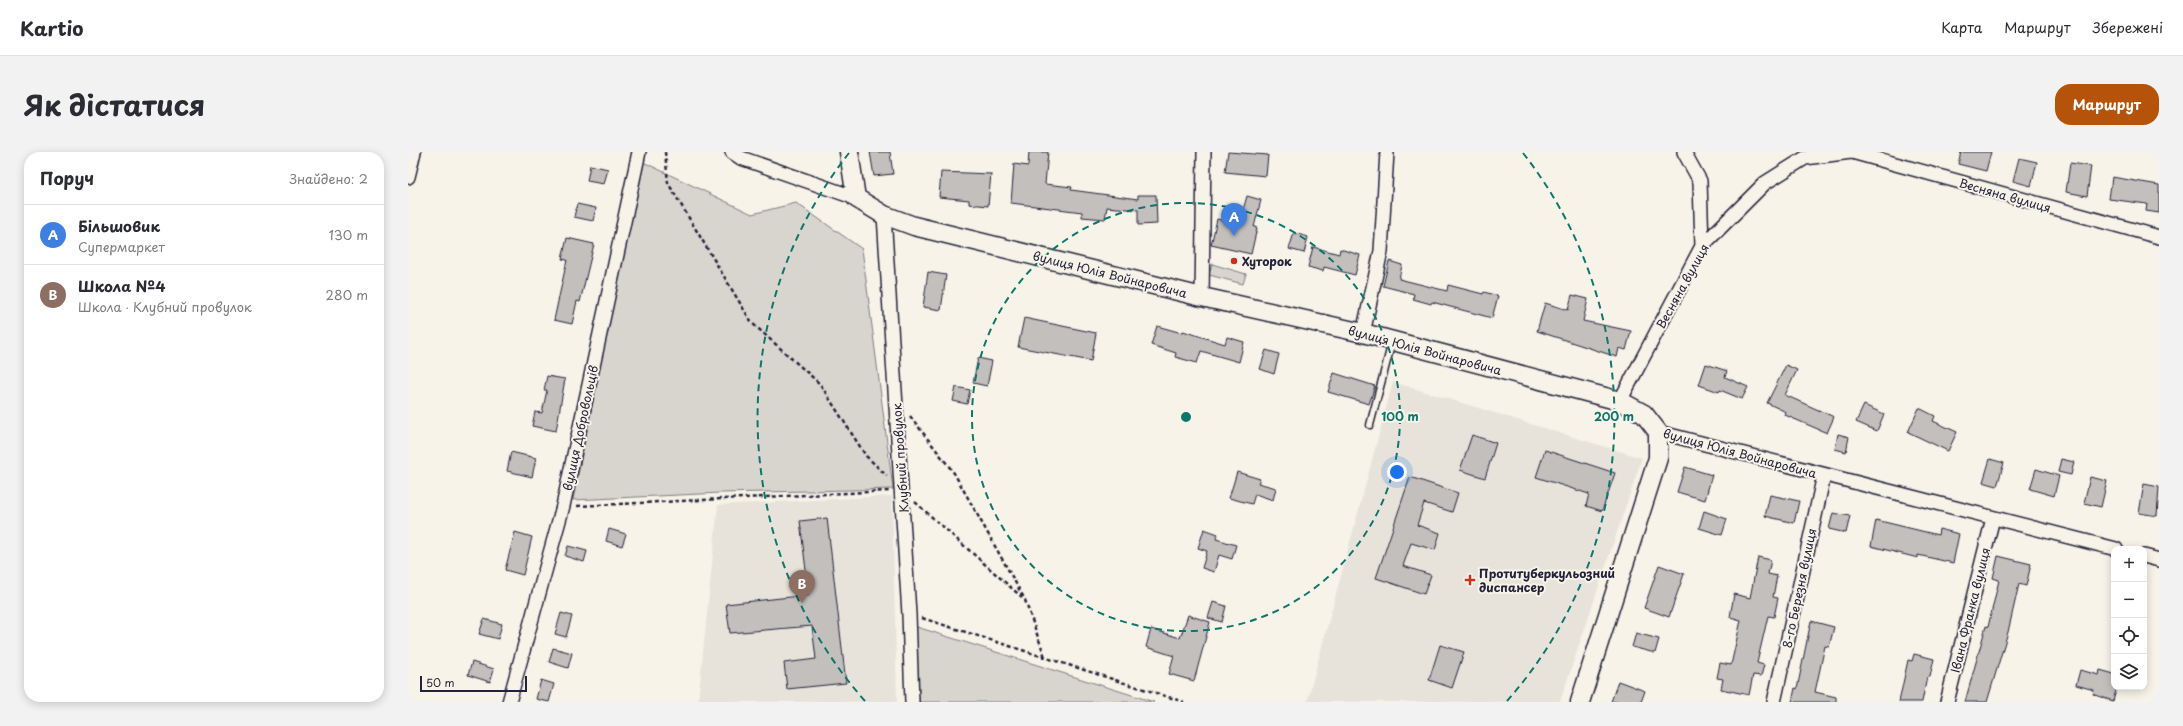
<!DOCTYPE html>
<html lang="uk">
<head>
<meta charset="utf-8">
<style>
	body { margin:0; font-family:"Playpen Sans",sans-serif; background:#f2f2f3; color:#2b2b33 }
	.controls { position:absolute; right:12px; bottom:12px; display:grid; overflow:hidden; border-radius:8px; box-shadow:0 2px 10px #0003 }
	.controls button { width:36px; height:36px; display:grid; place-items:center; padding:0; border:0; border-bottom:1px solid #e1e1e2; background:#fff; color:#2b2b33; font:20px sans-serif }
	.scale { position:absolute; left:12px; bottom:10px; width:107px; box-sizing:border-box; padding-left:4px; border:2px solid #22223b; border-top:0; font-size:11px; line-height:14px; white-space:nowrap; color:#22223b; -webkit-text-stroke:3px #f7f3e8; paint-order:stroke }
	.you { position:absolute; left:989px; top:320px; width:14px; height:14px; margin:-10px; border:3px solid #fff; border-radius:50%; background:#1a73e8; box-shadow:0 0 0 6px #1a73e833 }
	.badge { display:grid; place-items:center; width:26px; height:26px; border-radius:50%; background:#b45309; color:#fff; font-size:13px; font-weight:700 }
	.pin { position:absolute; translate:-50% -33px; filter:drop-shadow(0 1px 2px #0008) }
	.pin::after { content:''; position:absolute; top:21px; width:14px; height:12px; background:inherit; clip-path:polygon(0 0,100% 0,50% 100%) }
	.list { margin:0; padding:0; list-style:none }
	h2 { display:flex; justify-content:space-between; align-items:center; height:52px; margin:0; padding:0 16px; font-size:17px }
	h2 small { font-size:13px; font-weight:400; color:#7c7c81 }
	.list li { display:grid; grid-template-columns:26px 1fr auto; gap:12px; align-items:center; box-sizing:border-box; height:60px; padding:0 16px; border-top:1px solid #e1e1e2 }
	.list b { display:block; font-size:15px; white-space:nowrap }
	.list p { margin:0; font-size:13px; white-space:nowrap; color:#7c7c81 }
	.list em { font-size:13px; font-style:normal; color:#7c7c81 }
	.icon { flex:none; width:22px; height:22px; fill:none; stroke:currentColor; stroke-width:2; stroke-linecap:round; stroke-linejoin:round }
	.map { position:relative; flex:none; width:1751px; height:550px; overflow:hidden; border-radius:16px }
	header { display:flex; align-items:center; gap:24px; box-sizing:border-box; height:56px; padding:0 20px; background:#fff; border-bottom:1px solid #e1e1e2 }
	header strong { font-size:19px }
	nav { display:flex; gap:22px; margin-inline-start:auto; font-size:14px }
	.intro { display:flex; align-items:center; justify-content:space-between; box-sizing:border-box; height:96px; padding:0 24px }
	h1 { margin:0; font-size:28px }
	.button { padding:10px 18px; border-radius:16px; background:#b45309; color:#fff; font-size:14px; font-weight:700 }
	main { display:flex; gap:24px; padding:0 24px }
	aside { flex:1; background:#fff; border-radius:16px; box-shadow:0 2px 10px #0003 }
	.map>svg:first-child { display:block }
	.built { fill:#e7e3db }
	.green { fill:#d8d5cf; stroke:#7d7c85 }
	.building { fill:#c2bfbd; stroke:#22223b }
	.lines { fill:none; stroke-linecap:round; stroke-linejoin:round }
	.lane-casing { stroke:#22223b; stroke-width:9 }
	.street-casing { stroke:#22223b; stroke-width:16 }
	.secondary-casing { stroke:#22223b; stroke-width:21 }
	.path { stroke:#22223b; stroke-width:2.5; stroke-dasharray:4 3; stroke-linecap:butt }
	.lane { stroke:#f7f3e8; stroke-width:6 }
	.street { stroke:#f7f3e8; stroke-width:13 }
	.secondary { stroke:#f7f3e8; stroke-width:18 }
	.ring { fill:none; stroke:#0f766e; stroke-width:2; stroke-dasharray:7 5 }
	.poi-dot { fill:#c8321e; stroke:#f7f3e8; stroke-width:1.5 }
	.labels { text-anchor:middle; dominant-baseline:central; stroke-width:4; stroke-linejoin:round; paint-order:stroke }
	.street-label { font-size:12px; fill:#22223b; stroke:#f7f3e8 }
	.poi-label { font-size:12px; font-weight:bold; fill:#22223b; stroke:#f7f3e8; text-anchor:start }
	.centre { fill:#0f766e; stroke:#f7f3e8; stroke-width:2 }
	.ring-label { font-size:12px; text-anchor:middle; font-weight:bold; fill:#0f766e; stroke:#f7f3e8; stroke-width:4; stroke-linejoin:round; paint-order:stroke }
</style>
</head>
<body>
<header>
<strong>Kartio</strong>
<nav><a>Карта</a><a>Маршрут</a><a>Збережені</a></nav>
</header>
<div class="intro"><h1>Як дістатися</h1><a class="button">Маршрут</a></div>
<main>
<aside>
<h2>Поруч<small>Знайдено: 2</small></h2>
<ul class="list">
<li><span class="badge" style="background:#3f7fe0">A</span><div><b>Більшовик</b><p>Супермаркет</p></div><em>130 m</em></li>
<li><span class="badge" style="background:#8d6e63">B</span><div><b>Школа №4</b><p>Школа · Клубний провулок</p></div><em>280 m</em></li>
</ul>
</aside>
<div class="map">
<svg width="1751" height="550" viewBox="0 0 1751 550">
	<rect width="100%" height="100%" fill="#f7f3e8"/>
	<filter id="ink" filterUnits="userSpaceOnUse"><feTurbulence type="fractalNoise" baseFrequency=".025" numOctaves="2"/><feDisplacementMap in="SourceGraphic" scale="8" xChannelSelector="R" yChannelSelector="G"/><feConvolveMatrix kernelMatrix="1 2 1 2 8 2 1 2 1" color-interpolation-filters="sRGB"/></filter>
	<g filter="url(#ink)">
		<path class="built" d="M985 230 1234 306 1152 550H899Z
			M484 344 489 550H290L310 353Z"/>
		<path class="green" d="M233 9 344 62 388 51 454 97 485 337 313 341 165 348Z
			M804 112 838 122 835 132 801 123Z
			M508 475H509L746 550H511Z"/>
		<path class="building" d="M462 0H482L485 22 466 24Z
			M621 0H640L637 32 664 35 663 38 730 47V43H748L749 72 730 73V58L699 55 697 67 674 65V60L603 51 606 12 620 14Z
			M820 0 860 3 858 24 817 20Z
			M1553 0H1583L1578 19 1550 12Z
			M1611 6 1629 10 1623 34 1605 29Z
			M1662 11 1683 14 1679 44 1658 40Z
			M182 13 200 17 196 32 179 29Z
			M533 20 583 22 580 54 561 52V48L531 45Z
			M1704 25 1751 33V61L1738 59 1739 52 1701 47Z
			M839 44 853 48 846 75 849 76 843 102 803 93 809 67 831 72Z
			M169 52 188 56 185 69 166 65Z
			M886 81 900 85 896 101 881 97Z
			M159 86 186 92 172 150 169 149 164 172 146 168 159 108 154 107Z
			M905 95 931 102 932 97 952 103 947 123 916 115 915 119 900 115Z
			M981 109 994 113 991 127 1039 139 1040 133 1075 142 1076 140 1090 144 1084 166 1024 150 1023 152 1005 147 1006 142 975 134Z
			M520 120 538 123 533 158 515 155Z
			M1164 143 1180 147 1175 169 1223 179 1218 198 1211 196 1209 205 1129 179 1137 151 1160 158Z
			M616 166 688 181 683 209 610 195Z
			M749 174 774 181 775 179 817 192 819 185 836 190 831 210 793 199 789 211 767 205 768 201 743 193Z
			M858 198 871 202 866 222 852 217Z
			M570 206 584 209 579 234 565 231Z
			M1298 212 1319 219 1317 225 1340 235 1334 247 1312 238 1311 240 1291 233Z
			M1378 213 1389 218 1377 243 1426 265 1419 281 1377 263 1378 260 1359 251Z
			M926 221 967 234 961 252 920 240Z
			M139 224 157 227 148 279 124 274 127 260 134 261 139 238H136Z
			M548 235 562 238 559 252 545 249Z
			M1456 253 1476 262 1469 279 1448 270Z
			M1511 256 1527 264 1525 269 1549 280 1540 299 1500 280Z
			M1430 282 1441 285 1438 300 1427 297Z
			M1064 283 1088 291 1077 326 1052 318Z
			M1137 298 1207 321 1194 359 1178 354 1181 342 1128 325Z
			M103 300 128 306 124 325 99 319Z
			M1582 307 1596 311 1589 334 1575 330Z
			M1653 307 1666 310 1663 323 1650 320Z
			M1277 315 1304 323 1297 348 1269 340Z
			M1628 317 1651 324 1646 344 1622 337Z
			M829 320 852 327 850 331 868 336 865 348 847 342 844 352 821 346Z
			M1002 325 1050 341 1044 360 1016 351 1009 373 1032 381 1027 398 1003 391 995 414 1023 423 1016 442 968 426Z
			M1682 325 1699 329 1693 355 1676 351Z
			M1736 332 1751 335 1749 364 1731 361Z
			M1362 343 1391 349 1386 371 1357 364Z
			M1296 359 1319 367 1314 383 1291 376Z
			M1425 361 1442 364 1438 381 1421 377Z
			M419 366 438 531 379 537 376 511 408 507 404 474 322 481 318 452 401 443 392 369Z
			M1468 368 1530 383 1531 377 1551 382 1545 411 1510 403V406L1463 394Z
			M201 377 218 382 214 394 198 389Z
			M796 377 810 382 808 387 828 393 824 407 811 403 806 420 794 416 799 399 790 396Z
			M107 380 124 385 115 423 97 418Z
			M160 394 179 399 176 410 157 404Z
			M1590 404 1623 412 1618 434 1611 432 1600 480 1579 550H1557L1578 474 1580 475 1591 428 1585 426Z
			M1350 405 1363 408 1360 422 1369 424 1365 445 1370 446 1366 465 1360 464 1349 511 1356 513 1353 524 1345 523 1341 543 1313 537 1315 527 1309 526 1312 511 1323 513 1333 468 1322 465 1326 442 1342 446Z
			M1251 413 1276 422 1261 465 1236 456Z
			M805 450 818 454 814 470 800 466Z
			M153 461 164 464 158 485 147 482Z
			M780 463 802 470 786 529 761 522 766 504 738 495 743 477 772 486Z
			M76 467 94 472 90 487 71 482Z
			M1403 469 1426 475 1421 495 1417 494 1407 540 1428 545V550H1384L1387 536 1389 537Z
			M1228 481 1251 487 1247 501 1224 495Z
			M1032 493 1056 500 1044 536 1021 528Z
			M145 496 164 501 160 516 141 510Z
			M1506 502 1526 507 1522 525H1519L1514 550H1491L1500 508 1504 509Z
			M64 510 86 517 82 530 60 523Z
			M1672 518 1691 523 1692 518 1706 522V535H1709L1705 549 1685 542 1686 538 1668 533Z
			M133 528 146 532 141 550 128 547Z
			M1210 529 1237 539 1233 550H1203Z"/>
		<g class="lines">
			<defs>
				<path id="lane" d="M962 273 984 190"/>
				<path id="street" d="M324 0 333 6 448 46
					M1276 0 1292 29 1294 94
					M1444 0 1751 85
					M0 25 6 0
					M476 63 501 462 504 550
					M794 145 796 0
					M955 181 973 99 979 0
					M1212 249 1294 94 1357 31 1397 6 1443 0
					M1250 280 1708 397
					M1736 404 1751 408
					M101 550 155 354 231 0
					M1366 550 1416 323
					M1539 550 1585 366"/>
				<path id="secondary" d="M441 0 448 46 476 63 506 74 794 145 955 181 1212 249 1236 262 1250 280V306L1172 550"/>
			</defs>
			<use href="#lane" class="lane-casing"/>
			<use href="#street" class="street-casing"/>
			<use href="#secondary" class="secondary-casing"/>
			<path class="path" d="M257 0 260 31 344 171 412 232 458 304 479 324
				M502 264 546 321 616 446
				M507 350 617 448 637 505
				M169 354 481 339
				M514 466 776 550"/>
			<use href="#lane" class="lane"/>
			<use href="#street" class="street"/>
			<use href="#secondary" class="secondary"/>
		</g>
	</g>
	<g class="ring">
		<circle cx="778" cy="265" r="214"/>
		<path d="M457 549A428 428 0 0 1 441 1M1115 1A428 428 0 0 1 1099 549"/>
	</g>
	<g class="poi-dot">
		<circle cx="826" cy="109" r="4"/>
		<path d="M1060 422h4v4h4v4h-4v4h-4v-4h-4v-4h4z"/>
	</g>
	<g class="labels">
		<g class="street-label">
			<text transform="translate(1597 43) rotate(16)">Весняна вулиця</text>
			<text transform="translate(702 122) rotate(14)">вулиця Юлія Войнаровича</text>
			<text transform="translate(1274 134) rotate(-61)">Весняна вулиця</text>
			<text transform="translate(1017 198) rotate(15)">вулиця Юлія Войнаровича</text>
			<text transform="translate(172 276) rotate(-78)">вулиця Добровольців</text>
			<text transform="translate(1332 301) rotate(15)">вулиця Юлія Войнаровича</text>
			<text transform="translate(492 306) rotate(-94)">Клубний провулок</text>
			<text transform="translate(1391 436) rotate(-78)">8-го Березня вулиця</text>
			<text transform="translate(1562 458) rotate(-76)">Івана Франка вулиця</text>
		</g>
		<g class="poi-label">
			<text x="834" y="109">Хуторок</text>
			<text x="1071" y="421">Протитуберкульозний<tspan x="1071" dy="14">диспансер</tspan></text>
		</g>
	</g>
	<circle cx="778" cy="265" r="6" class="centre"/>
	<g class="ring-label">
		<text x="992" y="269">100 m</text>
		<text x="1206" y="269">200 m</text>
	</g>
</svg>
<div class="controls">
<button>+</button>
<button>−</button>
<button><svg class="icon" aria-label="locate" viewBox="0 0 24 24"><circle cx="12" cy="12" r="6"/><path d="M12 2v4M12 18v4M2 12h4M18 12h4"/></svg></button>
<button><svg class="icon" aria-label="layers" viewBox="0 0 24 24"><path d="M12 4l9 5-9 5-9-5zM3 14l9 5 9-5"/></svg></button>
</div>
<div class="scale">50 m</div>
<div class="you"></div>
<div class="pin badge" style="left:826px;top:84px;background:#3f7fe0">A</div>
<div class="pin badge" style="left:394px;top:451px;background:#8d6e63">B</div>
</div>
</main>
</body>
</html>
